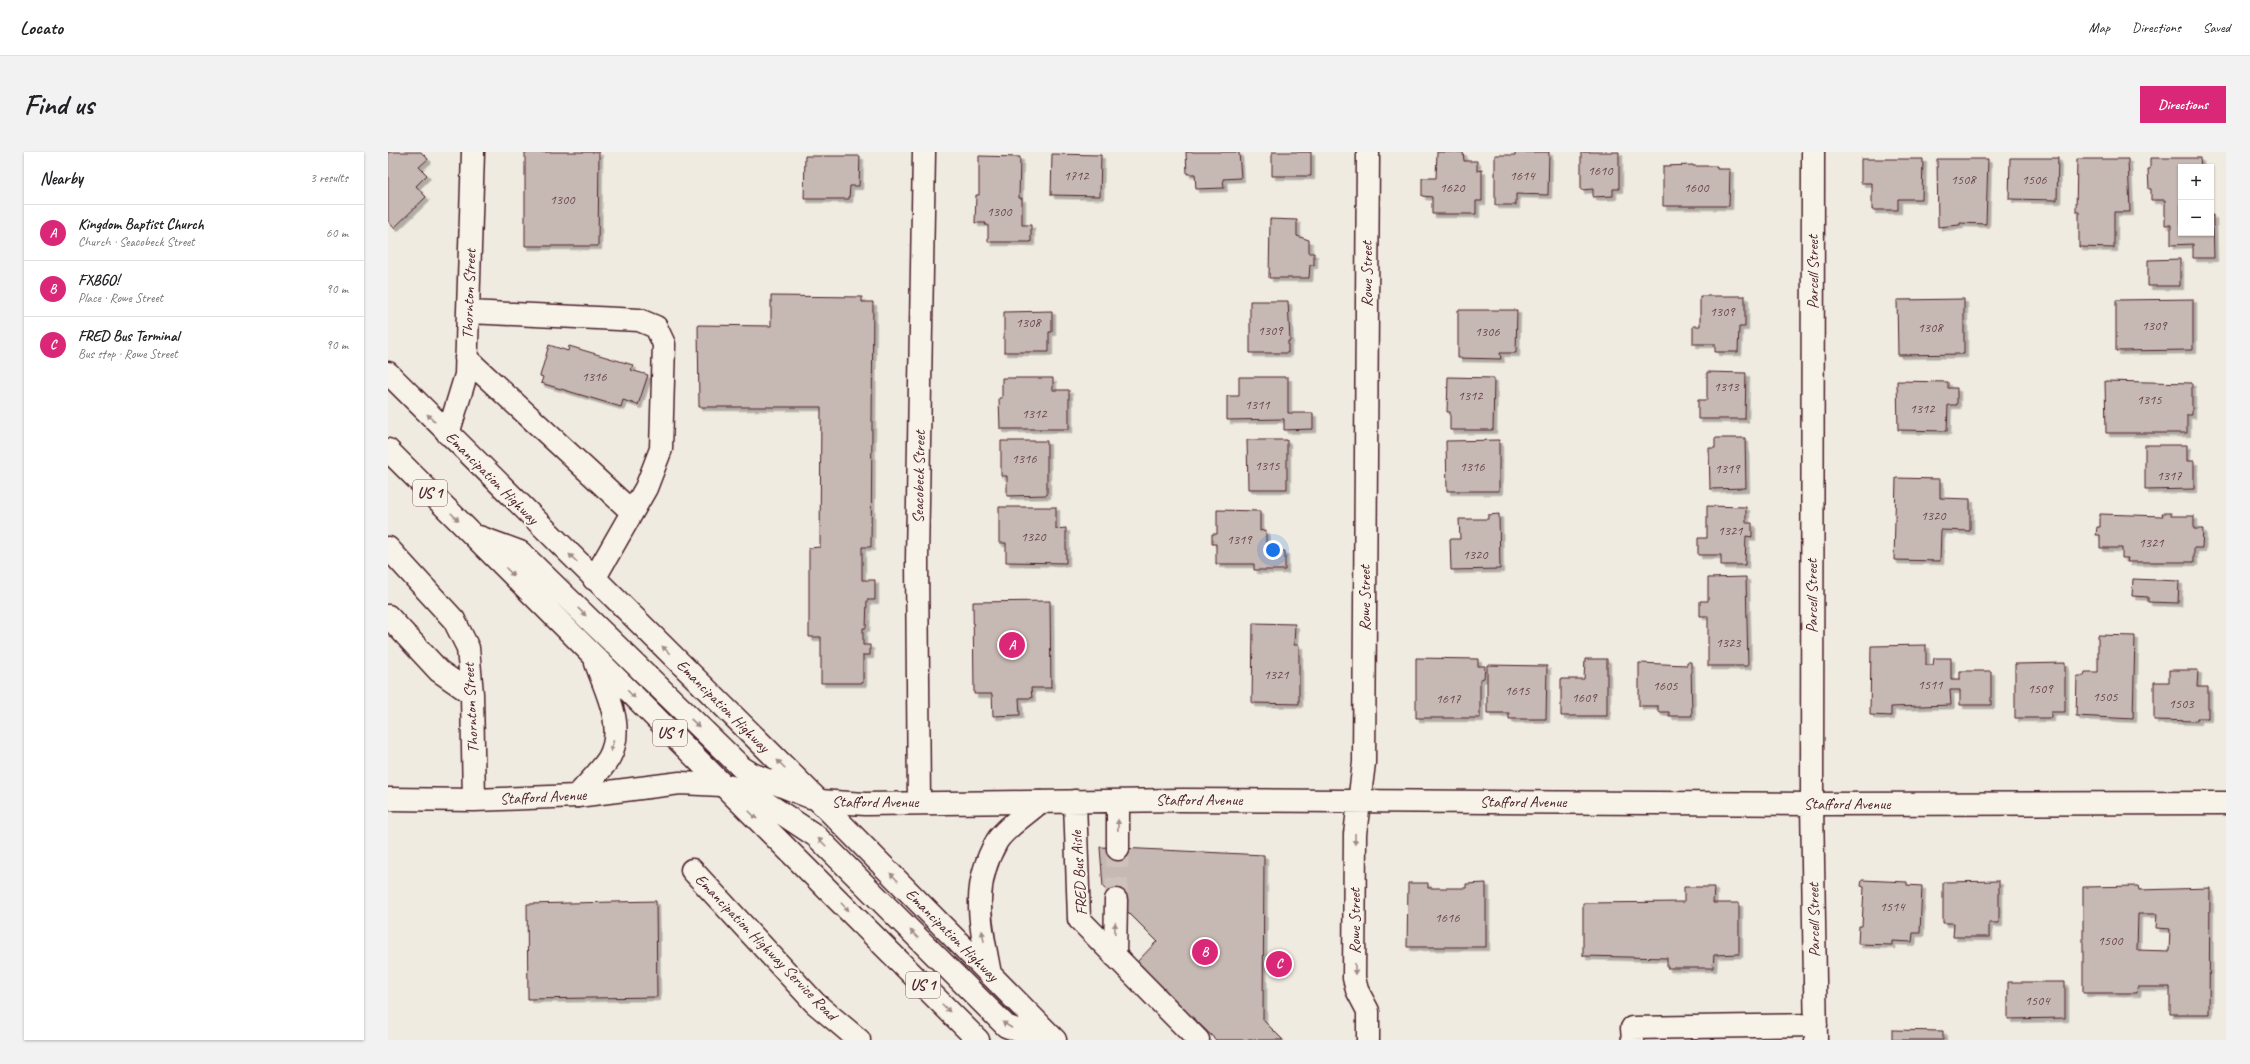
<!DOCTYPE html>
<html lang="en">
<head>
<meta charset="utf-8">
<style>
	body { margin:0; font-family:Caveat,sans-serif; background:#f2f2f2; color:#202124 }
	.controls { position:absolute; right:12px; top:12px; display:grid; overflow:hidden; border-radius:0px; box-shadow:0 1px 3px #0004 }
	.controls button { width:36px; height:36px; display:grid; place-items:center; padding:0; border:0; border-bottom:1px solid #e0e0e0; background:#fff; color:#202124; font:20px sans-serif }
	.you { position:absolute; left:885px; top:398px; width:14px; height:14px; margin:-10px; border:3px solid #fff; border-radius:50%; background:#1a73e8; box-shadow:0 0 0 6px #1a73e833 }
	.badge { display:grid; place-items:center; width:26px; height:26px; border-radius:50%; background:#db2777; color:#fff; font-size:13px; font-weight:700 }
	.pin { position:absolute; translate:-50% -50%; border:2px solid #fff; box-shadow:0 1px 4px #0006 }
	.list { margin:0; padding:0; list-style:none }
	h2 { display:flex; justify-content:space-between; align-items:center; height:52px; margin:0; padding:0 16px; font-size:17px }
	h2 small { font-size:13px; font-weight:400; color:#757577 }
	.list li { display:grid; grid-template-columns:26px 1fr auto; gap:12px; align-items:center; box-sizing:border-box; height:56px; padding:0 16px; border-top:1px solid #e0e0e0 }
	.list b { display:block; font-size:15px; white-space:nowrap }
	.list p { margin:0; font-size:13px; white-space:nowrap; color:#757577 }
	.list em { font-size:13px; font-style:normal; color:#757577 }
	.map { position:relative; flex:none; width:1838px; height:888px; overflow:hidden; border-radius:0px }
	header { display:flex; align-items:center; gap:24px; box-sizing:border-box; height:56px; padding:0 20px; background:#fff; border-bottom:1px solid #e0e0e0 }
	header strong { font-size:19px }
	nav { display:flex; gap:22px; margin-inline-start:auto; font-size:14px }
	.intro { display:flex; align-items:center; justify-content:space-between; box-sizing:border-box; height:96px; padding:0 24px }
	h1 { margin:0; font-size:28px }
	.button { padding:10px 18px; border-radius:0px; background:#db2777; color:#fff; font-size:14px; font-weight:700 }
	main { display:flex; gap:24px; padding:0 24px }
	aside { flex:1; background:#fff; border-radius:0px; box-shadow:0 1px 3px #0004 }
	.map>svg:first-child { display:block }
	.building { fill:#c6b8b3; stroke:#4a1f2b; fill-rule:evenodd; filter:url(#shadow) }
	.lines { fill:none; stroke-linecap:round; stroke-linejoin:round }
	.minor-tunnel { stroke:#cfc2bc; stroke-width:22; stroke-dasharray:22 11; stroke-linecap:butt }
	.minor-casing { stroke:#4a1f2b; stroke-width:25 }
	.major-casing { stroke:#4a1f2b; stroke-width:25 }
	.minor { stroke:#f7f3e8; stroke-width:22 }
	.major { stroke:#f7f3e8; stroke-width:22 }
	.oneway { fill:#a0898a }
	.labels { text-anchor:middle; dominant-baseline:central; stroke-width:4; stroke-linejoin:round; paint-order:stroke }
	.number-label { font-size:14px; fill:#69454d }
	.shield { fill:#f7f3e8; stroke:#7e5f64; stroke-width:1 }
	.shield-label { font-size:15px; font-weight:bold; fill:#4a1f2b }
	.street-label { font-size:16px; fill:#4a1f2b; stroke:#f7f3e8 }
</style>
</head>
<body>
<header>
<strong>Locato</strong>
<nav><a>Map</a><a>Directions</a><a>Saved</a></nav>
</header>
<div class="intro"><h1>Find us</h1><a class="button">Directions</a></div>
<main>
<aside>
<h2>Nearby<small>3 results</small></h2>
<ul class="list">
<li><span class="badge">A</span><div><b>Kingdom Baptist Church</b><p>Church · Seacobeck Street</p></div><em>60 m</em></li>
<li><span class="badge">B</span><div><b>FXBGO!</b><p>Place · Rowe Street</p></div><em>90 m</em></li>
<li><span class="badge">C</span><div><b>FRED Bus Terminal</b><p>Bus stop · Rowe Street</p></div><em>90 m</em></li>
</ul>
</aside>
<div class="map">
<svg width="1838" height="888" viewBox="0 0 1838 888">
	<defs>
		<filter id="shadow"><feDropShadow dx="3.5" dy="3.5" stdDeviation="0" flood-color="#0004"/></filter>
	</defs>
	<rect width="100%" height="100%" fill="#f0ebe0"/>
	<filter id="ink" filterUnits="userSpaceOnUse"><feTurbulence type="fractalNoise" baseFrequency=".025" numOctaves="2"/><feDisplacementMap in="SourceGraphic" scale="8" xChannelSelector="R" yChannelSelector="G"/><feConvolveMatrix kernelMatrix="1 2 1 2 8 2 1 2 1" color-interpolation-filters="sRGB"/></filter>
	<g filter="url(#ink)">
		<path class="building" d="M0 0H33L40 7 31 15 39 23 28 34 38 45 6 76 0 69Z
			M137 0H211L210 94H137Z
			M798 0H851L853 26 835 27 836 36 808 37 807 22H799Z
			M884 0H923V24H884Z
			M1049 0H1075L1076 9H1089V19L1094 18V49H1088V62H1044V45L1034 44V26H1048Z
			M1127 0H1161L1160 43 1128 42V53H1107V3H1127Z
			M1193 0H1231V37H1225V44L1205 45V37L1193 38Z
			M664 2 713 3 712 44 663 43Z
			M417 4H472L471 34H462L461 47H416Z
			M591 4 632 5 631 46H634V73H643V90H600V73H597L598 71H587L588 43H591Z
			M1622 6H1670L1669 48 1621 47Z
			M1762 6H1812L1813 15H1793V81H1823V63H1825L1826 106H1805V92L1783 93V73H1777V48H1763V37H1761L1760 17H1762Z
			M1473 7H1535L1534 47H1510V58H1484V31H1473Z
			M1549 7H1600L1598 72 1572 71V73L1550 75Z
			M1689 7H1740L1742 60H1726V96L1691 95V60H1688Z
			M1305 13V14H1329V17H1342L1341 54H1275V14Z
			M882 67 909 68V84L921 88V101H926V113H922L921 126H881Z
			M1792 107V134H1760V108Z
			M383 144 474 145V150H485L483 395H474V428H487V448H479L478 476H475V493H482V503H475V531H433V485H421V396L432 395 433 255H311L310 173 383 174Z
			M1312 144H1357V175H1351L1350 200H1327V192H1305V174H1312Z
			M1576 147V202L1510 203 1509 148Z
			M1805 147V198L1728 199V148Z
			M862 149H900L902 189H900V201H862Z
			M1070 158H1129L1128 201H1112L1113 207 1070 206Z
			M664 159V180H661V200H616V160Z
			M161 193 180 199 181 194 245 213 243 218 260 223 250 253 235 248 233 255 153 231 155 225 152 224Z
			M1319 220 1358 221 1357 267H1310V248H1319Z
			M851 225H900V261H925V277L896 278V267L839 268V244H851Z
			M1060 225 1106 226 1105 278H1062V260H1059Z
			M614 226H665V238H681V277H612L611 246H614Z
			M1509 229 1560 230V236H1569V253H1560L1559 279 1510 278Z
			M1717 229 1804 231V263H1799V281H1718Z
			M1327 286H1357L1358 336 1322 337 1321 296H1327Z
			M859 288H899V337H860Z
			M1111 288V339H1059L1058 289Z
			M613 289H659V343L619 344V324H613Z
			M1757 293H1799V309H1806V337L1757 338Z
			M1508 326 1552 327V346L1582 347V379L1553 378 1552 409 1506 408Z
			M1319 354 1358 355V371H1364V385L1358 384 1357 413H1333V403H1310V386H1319Z
			M611 355H668V377L678 376V411L618 410V391H611Z
			M829 358 872 359V379L878 378V399H897V418H866V412H828V392H824V382H829Z
			M1774 361H1783V364H1806V377H1815L1814 396H1806V410H1739L1740 406H1734V396H1712V383H1708L1709 375H1712V362L1775 364Z
			M1111 362 1112 417 1063 418 1062 387H1072L1071 367H1100V363Z
			M1358 425 1360 514H1320V464H1312V449H1320V426Z
			M1745 427 1791 429 1790 451 1760 450V445L1744 444Z
			M662 449 663 536H643L644 546H631L632 563 605 564 604 542H586L585 450Z
			M865 471 907 472 906 493H911V552L864 551Z
			M1710 483 1747 484 1745 567 1688 564 1689 524H1696L1697 520H1710Z
			M1538 493V513H1545L1546 506H1563V527H1572V519H1603V553H1572V538H1562L1563 553 1503 555V564L1482 563 1483 494Z
			M1028 506 1090 507V514H1097L1096 526 1092 527V566H1028Z
			M1197 507H1219V564H1173V527H1196Z
			M1299 510H1303L1304 564H1281V560H1270V554H1251V511L1299 513Z
			M1677 511V560H1663V566H1627V512Z
			M1099 513 1159 514 1158 567H1121V561H1099Z
			M1781 518H1810L1809 535H1820V566H1809V569L1766 568V530H1781Z
			M712 695 876 703 875 868 895 888H828L748 811 769 789 715 735Z
			M1474 728 1519 730V733L1534 734 1532 781H1525L1524 790 1504 789V793L1470 792 1471 774H1474L1476 735 1473 734Z
			M1611 729V771H1601V785H1565L1566 771H1555V730Z
			M1020 731H1040V736H1078V732L1098 731V795H1019Z
			M1750 734 1751 738 1822 736 1821 862H1782V835H1750L1749 841H1695V735ZM1750 762H1769L1768 776 1782 777 1781 799 1749 798Z
			M1296 735H1326L1325 751H1351V802L1326 803 1325 816H1279V806L1195 804V751L1296 750Z
			M268 749 269 845 140 847 139 752Z
			M1620 830H1677V866L1620 867Z
			M1504 878 1555 879V888H1504Z"/>
		<g class="lines">
			<path class="minor-tunnel" d="M728 748 730 697"/>
			<defs>
				<path id="minor" d="M980 0 976 611 967 682 966 826 969 838 980 859V888
					M1425 0 1424 652 1428 888
					M81 160 251 168 268 175 276 192 273 297 258 336 206 427
					M78 206 244 360
					M60 282 78 223 85 0
					M0 396 66 468 80 496 84 542 86 648
					M0 464 51 519 84 542
					M0 647 86 648 189 644 292 631 334 633
					M431 649 477 652 793 648 1424 652 1838 651
					M687 649 691 767 810 888
					M531 650 529 408 536 0
					M730 697V649
					M304 718 427 851 471 888
					M727 804 728 748
					M1245 888 1244 876 1428 873"/>
				<path id="major" d="M0 221 431 649 667 888
					M0 298 590 888
					M91 385 132 400 353 615 364 622 422 645
					M339 634 360 639 428 684 618 874 655 888
					M189 644C199 632 213 619 221 606 238 575 218 540 208 511
					M602 822C593 773 582 735 609 689 617 676 640 661 652 650"/>
			</defs>
			<use href="#minor" class="minor-casing"/>
			<use href="#major" class="major-casing"/>
			<use href="#minor" class="minor"/>
			<use href="#major" class="major"/>
		</g>
		<defs><path id="oneway-solid" d="M-6-.8H1V-3.2L6.5 0L1 3.2V.8H-6Z"/></defs>
		<g class="oneway">
			<use href="#oneway-solid" transform="translate(43 266) rotate(-135)"/>
			<use href="#oneway-solid" transform="translate(67 365) rotate(45)"/>
			<use href="#oneway-solid" transform="translate(185 406) rotate(-135)"/>
			<use href="#oneway-solid" transform="translate(122 420) rotate(45)"/>
			<use href="#oneway-solid" transform="translate(194 460) rotate(44)"/>
			<use href="#oneway-solid" transform="translate(278 498) rotate(-135)"/>
			<use href="#oneway-solid" transform="translate(243 542) rotate(45)"/>
			<use href="#oneway-solid" transform="translate(307 571) rotate(44)"/>
			<use href="#oneway-solid" transform="translate(224 594) rotate(106)"/>
			<use href="#oneway-solid" transform="translate(393 612) rotate(-135)"/>
			<use href="#oneway-solid" transform="translate(365 663) rotate(45)"/>
			<use href="#oneway-solid" transform="translate(730 673) rotate(-89)"/>
			<use href="#oneway-solid" transform="translate(967 687) rotate(91)"/>
			<use href="#oneway-solid" transform="translate(434 690) rotate(-135)"/>
			<use href="#oneway-solid" transform="translate(506 725) rotate(-135)"/>
			<use href="#oneway-solid" transform="translate(457 755) rotate(45)"/>
			<use href="#oneway-solid" transform="translate(727 776) rotate(-88)"/>
			<use href="#oneway-solid" transform="translate(526 782) rotate(-135)"/>
			<use href="#oneway-solid" transform="translate(595 784) rotate(-100)"/>
			<use href="#oneway-solid" transform="translate(967 817) rotate(90)"/>
			<use href="#oneway-solid" transform="translate(558 856) rotate(45)"/>
			<use href="#oneway-solid" transform="translate(619 873) rotate(-147)"/>
		</g>
	</g>
	<g class="labels">
		<g class="number-label">
			<text x="1212" y="18">1610</text>
			<text x="688" y="23">1712</text>
			<text x="1134" y="23">1614</text>
			<text x="1575" y="27">1508</text>
			<text x="1646" y="27">1506</text>
			<text x="1064" y="35">1620</text>
			<text x="1308" y="35">1600</text>
			<text x="174" y="47">1300</text>
			<text x="611" y="59">1300</text>
			<text x="1334" y="159">1309</text>
			<text x="640" y="170">1308</text>
			<text x="1766" y="173">1309</text>
			<text x="1542" y="175">1308</text>
			<text x="882" y="178">1309</text>
			<text x="1099" y="179">1306</text>
			<text x="206" y="224">1316</text>
			<text x="1338" y="234">1313</text>
			<text x="1082" y="243">1312</text>
			<text x="1761" y="247">1315</text>
			<text x="869" y="252">1311</text>
			<text x="1534" y="256">1312</text>
			<text x="646" y="261">1312</text>
			<text x="636" y="306">1316</text>
			<text x="879" y="313">1315</text>
			<text x="1084" y="314">1316</text>
			<text x="1339" y="316">1319</text>
			<text x="1781" y="323">1317</text>
			<text x="1545" y="363">1320</text>
			<text x="1342" y="378">1321</text>
			<text x="645" y="384">1320</text>
			<text x="851" y="387">1319</text>
			<text x="1763" y="390">1321</text>
			<text x="1087" y="402">1320</text>
			<text x="1340" y="490">1323</text>
			<text x="888" y="522">1321</text>
			<text x="1542" y="532">1511</text>
			<text x="1277" y="533">1605</text>
			<text x="1652" y="536">1509</text>
			<text x="1129" y="538">1615</text>
			<text x="1717" y="544">1505</text>
			<text x="1196" y="545">1609</text>
			<text x="1060" y="546">1617</text>
			<text x="1793" y="551">1503</text>
			<text x="1504" y="754">1514</text>
			<text x="1059" y="765">1616</text>
			<text x="1722" y="788">1500</text>
			<text x="1649" y="848">1504</text>
		</g>
		<g class="shield">
			<rect x="25" y="328" width="34" height="26" rx="3"/>
			<rect x="265" y="568" width="34" height="26" rx="3"/>
			<rect x="518" y="820" width="34" height="26" rx="3"/>
		</g>
		<g class="shield-label">
			<text x="42" y="341">US 1</text>
			<text x="282" y="581">US 1</text>
			<text x="535" y="833">US 1</text>
		</g>
		<g class="street-label">
			<text transform="translate(1425 120) rotate(-90)">Parcell Street</text>
			<text transform="translate(979 122) rotate(-90)">Rowe Street</text>
			<text transform="translate(81 142) rotate(-88)">Thornton Street</text>
			<text transform="translate(531 325) rotate(-89)">Seacobeck Street</text>
			<text transform="translate(104 326) rotate(45)">Emancipation Highway</text>
			<text transform="translate(1424 444) rotate(-90)">Parcell Street</text>
			<text transform="translate(977 446) rotate(-90)">Rowe Street</text>
			<text transform="translate(335 554) rotate(45)">Emancipation Highway</text>
			<text transform="translate(83 556) rotate(-93)">Thornton Street</text>
			<text transform="translate(155 645) rotate(-3)">Stafford Avenue</text>
			<text x="811" y="648">Stafford Avenue</text>
			<text x="487" y="650">Stafford Avenue</text>
			<text x="1135" y="650">Stafford Avenue</text>
			<text x="1459" y="652">Stafford Avenue</text>
			<text transform="translate(691 721) rotate(-94)">FRED Bus Aisle</text>
			<text transform="translate(1426 768) rotate(-91)">Parcell Street</text>
			<text transform="translate(967 769) rotate(-90)">Rowe Street</text>
			<text transform="translate(564 783) rotate(45)">Emancipation Highway</text>
			<text transform="translate(378 795) rotate(46)">Emancipation Highway Service Road</text>
		</g>
	</g>
</svg>
<div class="controls">
<button>+</button>
<button>−</button>
</div>
<div class="you"></div>
<div class="pin badge" style="left:624px;top:493px">A</div>
<div class="pin badge" style="left:817px;top:800px">B</div>
<div class="pin badge" style="left:891px;top:812px">C</div>
</div>
</main>
</body>
</html>
